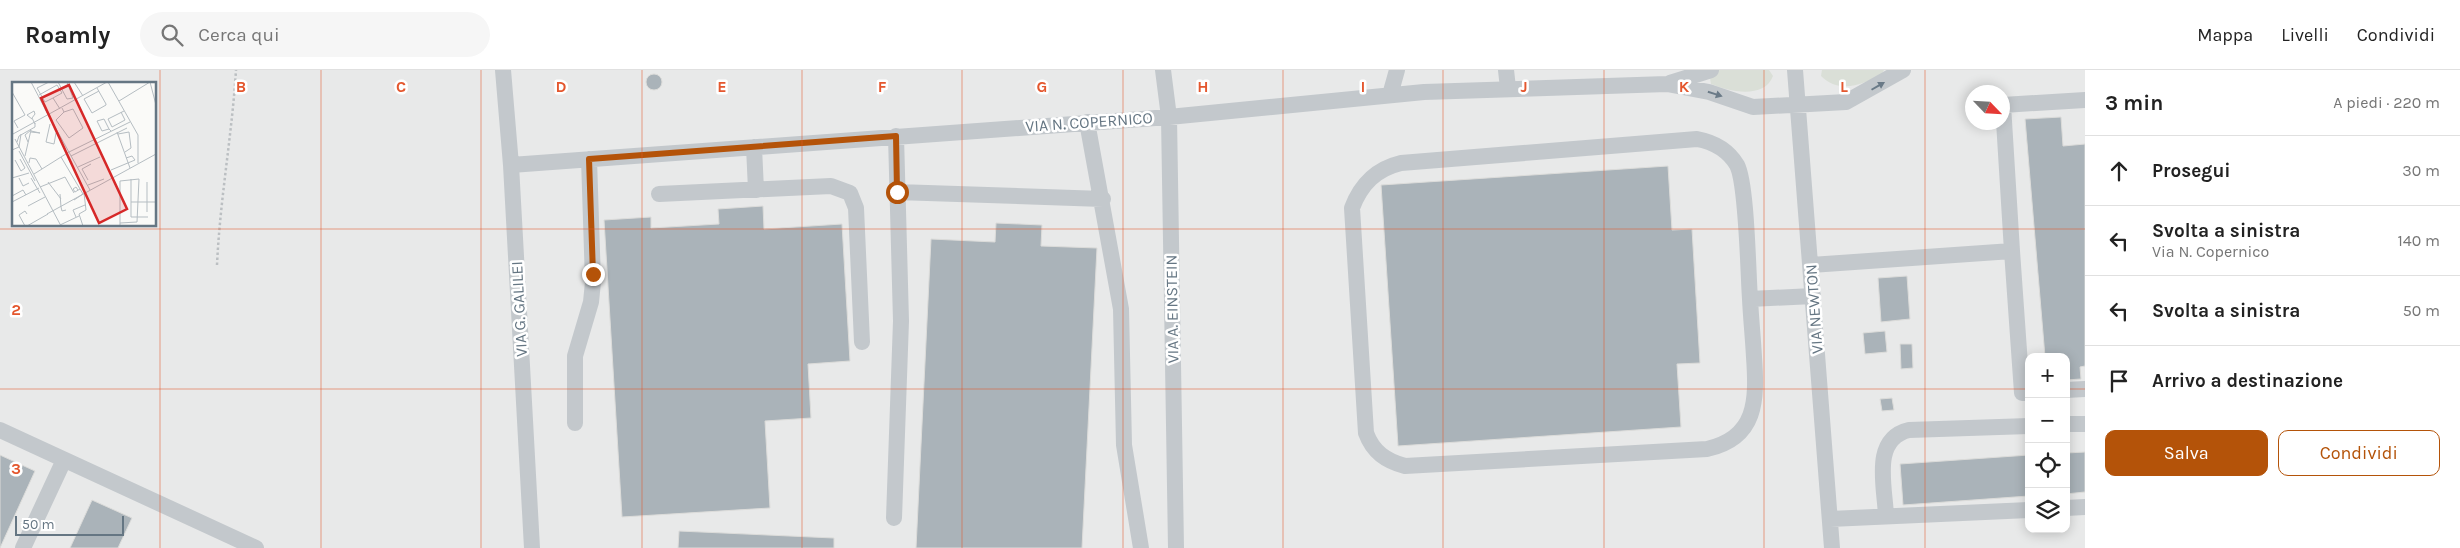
<!DOCTYPE html>
<html lang="it">
<head>
<meta charset="utf-8">
<style>
	body { margin:0; font-family:Karla,sans-serif; background:#f6f6f6; color:#222 }
	.controls { position:absolute; right:15px; bottom:15px; display:grid; overflow:hidden; border-radius:10px; box-shadow:0 2px 12px #0003 }
	.controls button { width:45px; height:45px; display:grid; place-items:center; padding:0; border:0; border-bottom:1px solid #e0e0e0; background:#fff; color:#222; font:25px sans-serif }
	.compass { position:absolute; left:1965px; top:15px; width:45px; height:45px; border-radius:50%; background:#fff; box-shadow:0 2px 12px #0003; rotate:115deg }
	.scale { position:absolute; left:15px; bottom:12px; width:109px; box-sizing:border-box; padding-left:5px; border:2px solid #657683; border-top:0; font-size:14px; line-height:18px; white-space:nowrap; color:#657683; -webkit-text-stroke:4px #fff; paint-order:stroke }
	.stop { position:absolute; width:15px; height:15px; margin:-11px; border:4px solid #b45309; border-radius:50%; background:#fff }
	.stop.end { background:#b45309; border-color:#fff; box-shadow:0 1px 5px #0008 }
	.list { margin:0; padding:0; list-style:none }
	h2 { display:flex; justify-content:space-between; align-items:center; height:65px; margin:0; padding:0 20px; font-size:21px }
	h2 small { font-size:16px; font-weight:400; color:#767676 }
	.list li { display:grid; grid-template-columns:32px 1fr auto; gap:15px; align-items:center; box-sizing:border-box; height:70px; padding:0 20px; border-top:1px solid #e0e0e0 }
	.list b { display:block; font-size:19px; white-space:nowrap }
	.list p { margin:0; font-size:16px; white-space:nowrap; color:#767676 }
	.list em { font-size:16px; font-style:normal; color:#767676 }
	.actions { display:flex; gap:10px; padding:15px 20px }
	.actions a { flex:1; padding:11px 0; border:1px solid #b45309; border-radius:10px; text-align:center; font-size:18px; color:#b45309 }
	.actions .main { background:#b45309; color:#fff }
	.icon { flex:none; width:28px; height:28px; fill:none; stroke:currentColor; stroke-width:2; stroke-linecap:round; stroke-linejoin:round }
	.map { position:relative; flex:none; width:2085px; height:478px; overflow:hidden }
	header { display:flex; align-items:center; gap:30px; box-sizing:border-box; height:70px; padding:0 25px; background:#fff; border-bottom:1px solid #e0e0e0 }
	header strong { font-size:24px }
	nav { display:flex; gap:28px; margin-inline-start:auto; font-size:18px }
	.search { width:350px; height:45px; background:#f6f6f6; display:flex; align-items:center; gap:12px; box-sizing:border-box; padding:0 18px; border-radius:28px; color:#767676; font-size:19px }
	main { display:flex }
	aside { flex:1; background:#fff }
	.map>svg:first-child { display:block }
	.built { fill:#e8e9e9; fill-rule:evenodd }
	.green { fill:#dadfd7 }
	.building { fill:#aab3b9; stroke:#dcdcda }
	.lines { fill:none; stroke-linecap:round; stroke-linejoin:round }
	.path { stroke:#bbbfc2; stroke-width:2.5; stroke-dasharray:2.5 2.5; stroke-linecap:butt }
	.minor { stroke:#c3c8cc; stroke-width:16 }
	.oneway { fill:#6a7a87 }
	.route { stroke:#b45309; stroke-width:6 }
	.grid { fill:none; stroke:#e4572e; stroke-width:1; stroke-opacity:0.55 }
	.labels { text-anchor:middle; dominant-baseline:central; stroke-width:5; stroke-linejoin:round; paint-order:stroke }
	.street-label { font-size:16px; fill:#657683; stroke:#fff }
	.inset-road { fill:none; stroke:#b5bdc2; stroke-width:1 }
	.view { fill:#d62828; fill-opacity:0.15; stroke:#d62828; stroke-width:2.5 }
	.inset-edge { fill:none; stroke:#657683; stroke-width:2.5 }
	.grid-label { font-size:16px; text-anchor:middle; font-weight:bold; fill:#e4572e; stroke:#fff; stroke-width:5; stroke-linejoin:round; paint-order:stroke }
</style>
</head>
<body>
<header>
<strong>Roamly</strong>
<div class="search"><svg class="icon" aria-label="search" viewBox="0 0 24 24"><circle cx="10" cy="10" r="6"/><path d="M15 15l6 6"/></svg>Cerca qui</div>
<nav><a>Mappa</a><a>Livelli</a><a>Condividi</a></nav>
</header>
<main>
<div class="map">
<svg width="2085" height="478" viewBox="0 0 2085 478">
	<rect width="100%" height="100%" fill="#fafaf8"/>
	<path class="built" d="M0 0H2085V478H0ZM14 14H155V155H14ZM1972 22H2002V52H1972ZM2029 287H2066V459H2029Z"/>
	<path class="green" d="M1718 0H1769L1773 6C1764 30 1728 21 1711 14L1710 8Z
		M1822 0H1884L1882 4C1863 15 1839 24 1821 6Z"/>
	<path class="building" d="M646 12a8 8 0 1 1 16 0a8 8 0 1 1-16 0Z
		M2061 47 2063 76 2085 74V296L2080 297 2081 309 2066 310V287H2045L2025 49Z
		M1668 96 1672 160 1692 159 1700 293 1677 294 1681 357 1398 376 1381 115Z
		M763 136 764 159 842 154 850 291 808 294 811 348 765 351 770 438 622 447 604 150 651 147V158L719 154 718 139Z
		M996 153 1042 155 1041 176 1097 178 1082 478H916L931 169 995 172Z
		M1907 206 1910 249 1881 252 1878 208Z
		M1885 261 1887 282 1865 284 1863 263Z
		M1900 274H1912L1913 298 1901 299Z
		M1892 328 1894 340 1882 341 1880 329Z
		M2085 382V422L2066 424V383Z
		M0 385 35 401 0 478Z
		M2029 385V426L1903 435 1900 394Z
		M92 430 132 448 118 478H70Z
		M679 461 834 468V478H678Z"/>
	<g class="lines">
		<path class="path" d="M217 195C220 129 232 65 236 0"/>
		<path class="minor" d="M503 0 511 95 532 478
			M1163 0 1169 47 1176 478
			M1506 0 1508 18
			M1795 0 1832 478
			M1670 13 1711 0
			M1390 25 1397 0
			M1087 52 1121 239 1124 375 1141 478
			M754 77 756 120
			M511 95 1169 47 1424 22 1667 14 1709 22 1753 37 1846 32 1903 0
			M897 122 1103 129
			M659 124 831 116 850 123 856 138 862 272
			M2012 181 2022 323H2029
			M1811 195 2012 181 2003 35 2085 30
			M1750 229C1751 249 1753 268 1754 287 1757 330 1757 368 1707 379L1405 396C1386 391 1373 382 1366 363L1352 138C1361 114 1376 99 1401 93L1697 69C1713 72 1728 80 1737 95 1747 114 1748 203 1750 229L1813 226
			M2066 320 2085 319
			M575 353V286L591 232 593 212 589 89
			M2066 354H2085
			M0 360 256 478
			M2066 438 2085 437
			M1886 446C1885 417 1871 369 1909 360L2029 356
			M894 448 901 251 896 66
			M1830 449 2029 440
			M23 478 64 390"/>
	</g>
	<defs><path id="oneway-solid" d="M-6-.8H1V-3.2L6.5 0L1 3.2V.8H-6Z" transform="scale(1.25)"/></defs>
	<g class="oneway">
		<use href="#oneway-solid" transform="translate(1878 16) rotate(-30)"/>
		<use href="#oneway-solid" transform="translate(1715 24) rotate(18)"/>
	</g>
	<g class="lines">
		<path class="route" d="M593 204 589 89 896 66 897 122"/>
	</g>
	<path class="grid" d="M160 0V478M321 0V478M481 0V478M642 0V478M802 0V478M962 0V478M1123 0V478M1283 0V478M1443 0V478M1604 0V478M1764 0V478M1925 0V478M0 159H2085M0 319H2029M2066 319H2085"/>
	<g class="labels">
		<g class="street-label">
			<text transform="translate(1089 52) rotate(-4)">VIA N. COPERNICO</text>
			<text transform="translate(519 239) rotate(-93)">VIA G. GALILEI</text>
			<text transform="translate(1172 239) rotate(-91)">VIA A. EINSTEIN</text>
			<text transform="translate(1814 239) rotate(-94)">VIA NEWTON</text>
		</g>
	</g>
	<g transform="translate(12 12)">
		<rect width="144" height="144" fill="#fafaf8"/>
		<path class="inset-road" d="M19 0 40 40M37 0 25 6 33 20 41 16 48 27M46 0 55 17 61 16M55 0 61 16M62 0 71 14M96 0 126 53V81M138 0 144 23M85 6 94 22V23L80 31 72 17 87 9M0 10 13 33 2 39 6 46M27 13 45 3 50 11 41 16M107 19 138 0M50 26 52 30 44 38 57 56 71 46 61 27 52 30M33 27 78 108M109 30 113 38 100 45 96 37 112 29M20 37 15 33 22 29 23 32 20 36 23 42M38 42 34 60 42 62 44 51M97 47 90 49 85 39 92 37 97 47 99 49M19 50 28 51 19 49M105 50 118 86M1 52 95 0M106 52 117 50 119 66 113 70M3 57 49 144M5 60 7 54 23 45V41M16 60 13 53 19 48M0 68 7 65 9 52M7 69 23 99M13 74 19 48M59 74 115 46M49 75 71 112 62 118M3 78 9 89 13 86 8 77M17 81 18 76 24 77 30 87M66 85 88 75M99 88 123 78 120 74 114 76M22 92 57 70 118 40M0 96 17 91M7 96 11 104 17 101M19 96 28 111M119 97V135H136M76 98 70 87 79 82M36 100 49 117M135 100V130M76 103 92 97M28 105 53 95 62 111M66 108 64 105 61 107 63 110 68 107M48 112 49 125 50 129 54 128M0 114 11 108 14 113M0 120 27 106M119 120H144M16 124 33 115M35 132 144 72M64 135 61 128 73 123M108 141 125 140 127 97 108 99V144M48 143 67 134M13 144 7 133 13 129 15 132M15 144 36 132M71 144 67 132 74 128 72 111"/>
		<path class="view" d="M57 3 115 127 87 141 29 16Z"/>
		<rect width="144" height="144" class="inset-edge"/>
	</g>
	<g class="grid-label">
		<text x="241" y="22">B</text>
		<text x="401" y="22">C</text>
		<text x="561" y="22">D</text>
		<text x="722" y="22">E</text>
		<text x="882" y="22">F</text>
		<text x="1042" y="22">G</text>
		<text x="1203" y="22">H</text>
		<text x="1363" y="22">I</text>
		<text x="1524" y="22">J</text>
		<text x="1684" y="22">K</text>
		<text x="1844" y="22">L</text>
		<text x="16" y="245">2</text>
		<text x="16" y="404">3</text>
	</g>
</svg>
<div class="controls">
<button>+</button>
<button>−</button>
<button><svg class="icon" aria-label="locate" viewBox="0 0 24 24"><circle cx="12" cy="12" r="6"/><path d="M12 2v4M12 18v4M2 12h4M18 12h4"/></svg></button>
<button><svg class="icon" aria-label="layers" viewBox="0 0 24 24"><path d="M12 4l9 5-9 5-9-5zM3 14l9 5 9-5"/></svg></button>
</div>
<svg class="compass" viewBox="-18 -18 36 36"><path d="M0-13l5 13h-10z" fill="#e53935"/><path d="M0 13l5-13h-10z" fill="#767676"/></svg>
<div class="scale">50 m</div>
<div class="stop" style="left:897px;top:122px"></div>
<div class="stop end" style="left:593px;top:204px"></div>
</div>
<aside>
<h2>3 min<small>A piedi · 220 m</small></h2>
<ul class="list">
<li><svg class="icon" aria-label="ahead" viewBox="0 0 24 24"><path d="M12 20V5M6 11l6-6 6 6"/></svg><div><b>Prosegui</b></div><em>30 m</em></li>
<li><svg class="icon" aria-label="left" viewBox="0 0 24 24"><path d="M17 20v-9H6M10 6l-5 5 5 5"/></svg><div><b>Svolta a sinistra</b><p>Via N. Copernico</p></div><em>140 m</em></li>
<li><svg class="icon" aria-label="left" viewBox="0 0 24 24"><path d="M17 20v-9H6M10 6l-5 5 5 5"/></svg><div><b>Svolta a sinistra</b></div><em>50 m</em></li>
<li><svg class="icon" aria-label="arrive" viewBox="0 0 24 24"><path d="M6 21V4h12l-3 4 3 4H6"/></svg><div><b>Arrivo a destinazione</b></div></li>
</ul>
<div class="actions"><a class="main">Salva</a><a>Condividi</a></div>
</aside>
</main>
</body>
</html>
